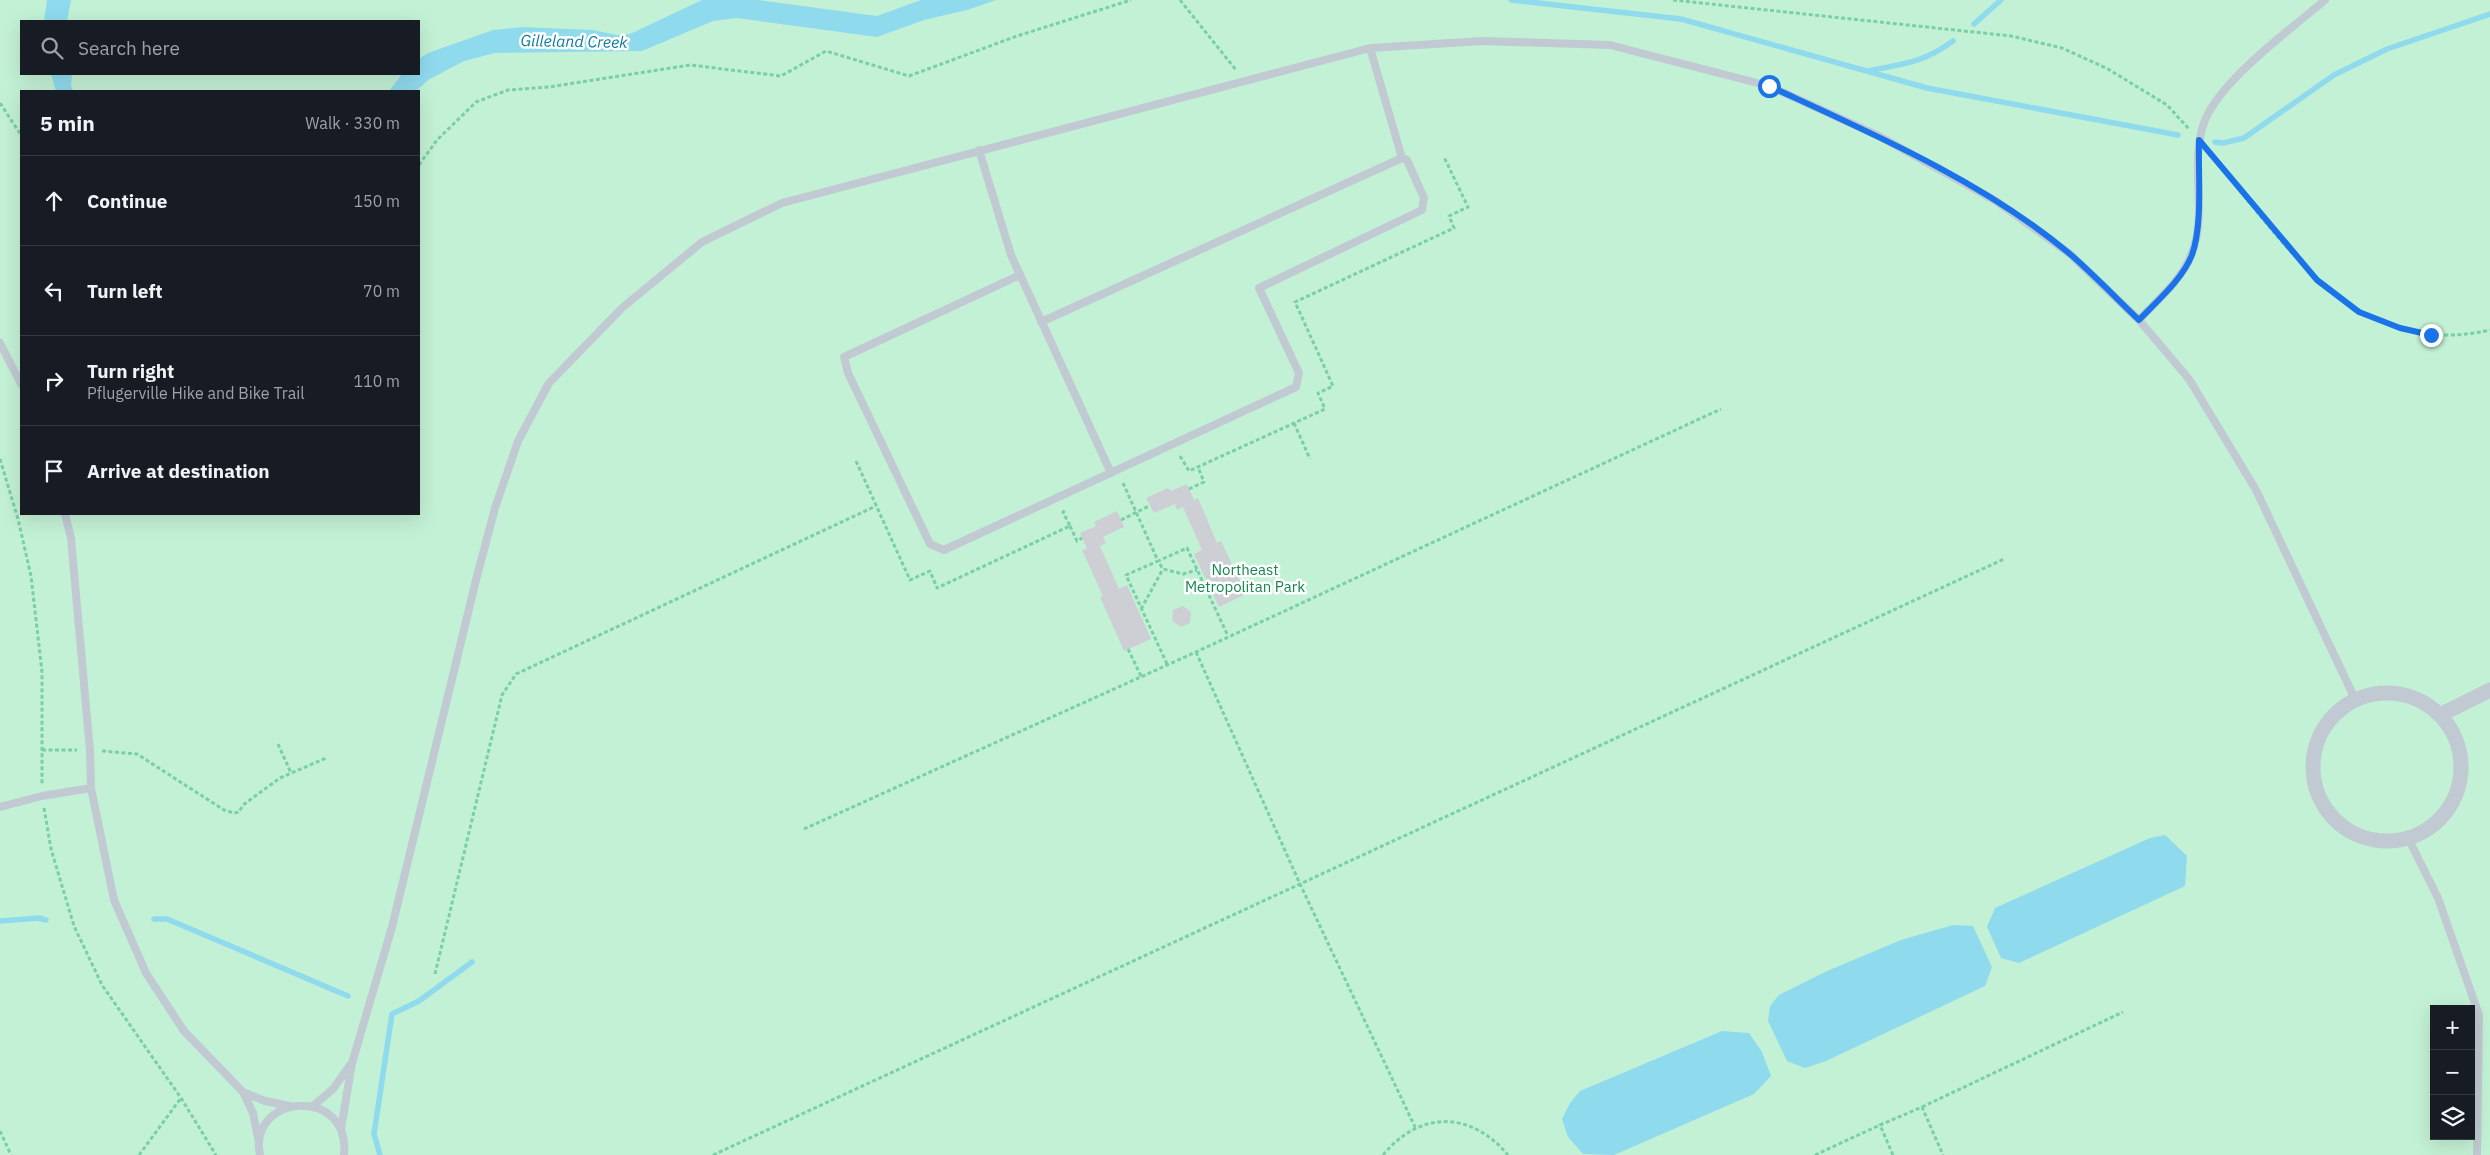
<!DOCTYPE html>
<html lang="en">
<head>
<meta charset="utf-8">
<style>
	body { margin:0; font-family:"IBM Plex Sans",sans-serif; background:#242831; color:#f1f3f6 }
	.controls { position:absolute; right:15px; bottom:15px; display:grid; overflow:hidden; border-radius:0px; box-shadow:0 5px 20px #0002 }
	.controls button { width:45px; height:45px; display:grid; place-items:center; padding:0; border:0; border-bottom:1px solid #363941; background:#171b24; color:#f1f3f6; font:25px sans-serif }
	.stop { position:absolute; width:15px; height:15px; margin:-11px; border:4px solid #1a73e8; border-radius:50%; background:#fff }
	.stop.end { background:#1a73e8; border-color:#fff; box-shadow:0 1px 5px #0008 }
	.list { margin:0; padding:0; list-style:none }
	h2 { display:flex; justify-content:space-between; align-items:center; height:65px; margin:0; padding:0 20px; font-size:21px }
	h2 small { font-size:16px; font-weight:400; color:#9ea1a6 }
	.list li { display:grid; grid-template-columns:32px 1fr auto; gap:15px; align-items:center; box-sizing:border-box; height:90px; padding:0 20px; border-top:1px solid #363941 }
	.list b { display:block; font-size:19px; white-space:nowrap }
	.list p { margin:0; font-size:16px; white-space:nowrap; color:#9ea1a6 }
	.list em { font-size:16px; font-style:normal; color:#9ea1a6 }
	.icon { flex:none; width:28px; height:28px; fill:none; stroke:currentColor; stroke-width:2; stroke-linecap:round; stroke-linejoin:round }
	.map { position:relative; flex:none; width:2490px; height:1155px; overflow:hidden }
	.search { position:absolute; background:#171b24; box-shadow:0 5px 20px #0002; left:20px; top:20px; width:400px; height:55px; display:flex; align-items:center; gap:12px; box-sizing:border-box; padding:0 18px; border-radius:0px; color:#9ea1a6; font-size:19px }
	.panel { position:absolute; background:#171b24; box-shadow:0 5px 20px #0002; left:20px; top:90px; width:400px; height:425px; border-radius:0px }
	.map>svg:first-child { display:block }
	.green { fill:#c3f1d5; fill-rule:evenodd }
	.water { fill:#90daee }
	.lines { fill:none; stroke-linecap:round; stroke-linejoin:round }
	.stream { stroke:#90daee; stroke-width:5.5 }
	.building { fill:#cdcfd5 }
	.path { stroke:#7ad0a6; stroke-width:3; stroke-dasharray:4 2.5; stroke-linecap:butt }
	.service { stroke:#c1cad2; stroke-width:8 }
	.minor { stroke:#c1cad2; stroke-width:15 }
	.route { stroke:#1a73e8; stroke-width:6 }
	.labels { text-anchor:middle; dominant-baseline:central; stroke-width:5; stroke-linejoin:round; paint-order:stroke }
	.park-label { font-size:15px; fill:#17864f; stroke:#fff }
	.water-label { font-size:16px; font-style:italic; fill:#0c7c9b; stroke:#fff }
</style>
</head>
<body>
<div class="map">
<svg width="2490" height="1155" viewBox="0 0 2490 1155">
	<rect width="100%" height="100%" fill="#f5f3f3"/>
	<path class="green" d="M0 0H2490V1155H0ZM21 21H419V74H21ZM21 91H419V514H21ZM2434 1009H2471V1136H2434Z"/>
	<path class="water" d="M47 0H71L67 21H44Z
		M702 0H758L877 16 921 0H996L967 10 924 20 877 37 737 18 713 21 642 51 495 53 464 61 428 80 416 91H389L402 74H419V59L428 53 493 30 522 27 593 30 617 35 630 34Z
		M51 74H72L71 86 73 91H56Z
		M2165 835 2187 856 2185 886 2019 963 2001 958 1987 927 1995 908 2150 838Z
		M1953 925 1973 926 1992 967 1985 986 1826 1061 1805 1068 1787 1061 1768 1021 1770 1006 1779 995 1827 971 1901 940Z
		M1722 1031 1749 1033 1762 1052 1771 1076 1754 1094 1614 1155 1583 1154 1568 1137 1562 1119 1570 1103 1580 1091Z"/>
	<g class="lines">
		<path class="stream" d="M1511 0 1681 19 1927 88 2178 135
			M1974 24 2001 0
			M1867 71C1903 64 1923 63 1953 41
			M2215 142 2223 143 2244 138 2334 75 2387 49 2490 14
			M154 919H167L348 996
			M0 921 39 918 46 920
			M380 1155 374 1134 392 1014 419 1001 472 962"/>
	</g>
	<path class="building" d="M1187 484 1194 500 1198 498 1217 543 1221 541 1246 594 1219 607 1194 554 1202 550 1183 507 1177 510 1175 504 1154 513 1146 498 1168 488 1171 491Z
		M1117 511 1124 527 1103 537 1106 543 1100 546 1119 589 1127 585 1151 639 1124 651 1100 597 1103 596 1082 550 1087 549 1080 533 1096 526 1094 522Z
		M1183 606 1191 612 1190 623 1181 627 1172 621 1173 610Z"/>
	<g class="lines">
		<path class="path" d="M1180 0 1236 70
			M1673 0 2011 36 2062 48 2108 69 2167 105 2189 129
			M0 103 21 135
			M2211 155C2286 244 2354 361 2490 330
			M419 165 437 140 476 102 508 90 549 87 690 65 781 76 826 51 909 76 1017 36 1131 0
			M1294 423 1310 459
			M1180 456 1189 471 1325 409 1318 393 1333 386 1295 302 1454 228 1449 216 1468 207 1444 157
			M0 459 18 519 31 576 42 672V784
			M856 461 910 580 930 571 937 588 1070 526 1063 512 1066 510
			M1123 483 1158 561 1187 548 1228 636
			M1189 489 1204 482 1198 467
			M1121 520 1149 506
			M1070 526 1077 541 1082 538
			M1141 609 1163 569
			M1128 649 1141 676
			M1196 652 1300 884 1415 1127
			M1167 664 1126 575 1158 561 1163 569 1183 574 1197 570
			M278 744 291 773
			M42 750H77
			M102 751 137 754 224 810 234 813 239 812 243 805 280 778 326 758
			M44 808 51 849 74 926 102 985 181 1098 216 1155
			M804 829 1196 652 1721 409
			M435 974 502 695 516 674 876 506
			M1922 1107 2123 1012
			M0 1131 11 1155
			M139 1155 181 1098
			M713 1155 2004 559
			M1383 1155C1420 1110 1471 1111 1508 1155
			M1815 1155 1880 1125
			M1893 1155 1880 1125 1922 1107 1943 1155"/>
		<path class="service" d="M1370 48 1402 158
			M979 150 1011 255 1111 473
			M1020 275 844 357 848 373 930 544 944 550 1296 387 1299 373 1259 288 1422 210 1424 198 1407 160 1402 158 1041 322
			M2139 320C2157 300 2181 281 2191 255 2209 213 2188 164 2205 120 2222 79 2290 30 2325 0
			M0 343 21 384
			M65 514 71 538 90 751 91 788 114 900 146 973 184 1031 243 1092
			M0 807 42 796 91 788
			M2408 838 2438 898 2479 1015 2477 1155
			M313 1106 333 1089 350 1065
			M341 1129 352 1063 392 927 476 580 495 508 518 441 549 383 622 308 702 242 782 203 1370 48 1482 41 1610 45 1769 86 1879 136 1996 201 2070 254 2139 320 2189 379 2256 490 2355 699
			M259 1143 253 1113 243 1092 265 1101 290 1106
			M260 1155C247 1094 351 1085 344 1155"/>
		<path class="minor" d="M2313 767a74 74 0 1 1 148 0a74 74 0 1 1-148 0Z
			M2440 715 2490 690"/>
	</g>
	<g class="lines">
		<path class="route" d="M1769 86C1871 133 1983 181 2070 254 2094 275 2116 298 2139 320 2157 301 2182 280 2192 255 2203 224 2198 174 2199 140L2317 280 2359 312 2400 328 2431 335"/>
	</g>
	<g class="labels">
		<g class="park-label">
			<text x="1245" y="569">Northeast<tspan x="1245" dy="17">Metropolitan Park</tspan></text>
		</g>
		<g class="water-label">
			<text transform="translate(574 41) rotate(1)">Gilleland Creek</text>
		</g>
	</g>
</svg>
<div class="controls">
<button>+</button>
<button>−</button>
<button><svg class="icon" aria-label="layers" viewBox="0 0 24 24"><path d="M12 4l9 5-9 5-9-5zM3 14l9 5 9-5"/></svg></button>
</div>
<div class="stop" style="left:1769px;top:86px"></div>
<div class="stop end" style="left:2431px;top:335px"></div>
<div class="search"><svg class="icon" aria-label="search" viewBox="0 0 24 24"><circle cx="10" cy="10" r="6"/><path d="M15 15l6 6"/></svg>Search here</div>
<section class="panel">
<h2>5 min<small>Walk · 330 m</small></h2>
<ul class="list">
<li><svg class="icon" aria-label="ahead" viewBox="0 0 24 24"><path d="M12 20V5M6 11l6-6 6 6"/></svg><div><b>Continue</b></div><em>150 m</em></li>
<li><svg class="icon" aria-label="left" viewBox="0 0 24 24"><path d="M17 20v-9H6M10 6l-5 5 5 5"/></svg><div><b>Turn left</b></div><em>70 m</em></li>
<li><svg class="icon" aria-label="right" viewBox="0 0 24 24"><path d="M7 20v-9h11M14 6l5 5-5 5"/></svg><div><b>Turn right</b><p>Pflugerville Hike and Bike Trail</p></div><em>110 m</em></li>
<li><svg class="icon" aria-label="arrive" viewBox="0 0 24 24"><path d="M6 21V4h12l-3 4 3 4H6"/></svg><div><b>Arrive at destination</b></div></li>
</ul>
</section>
</div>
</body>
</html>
